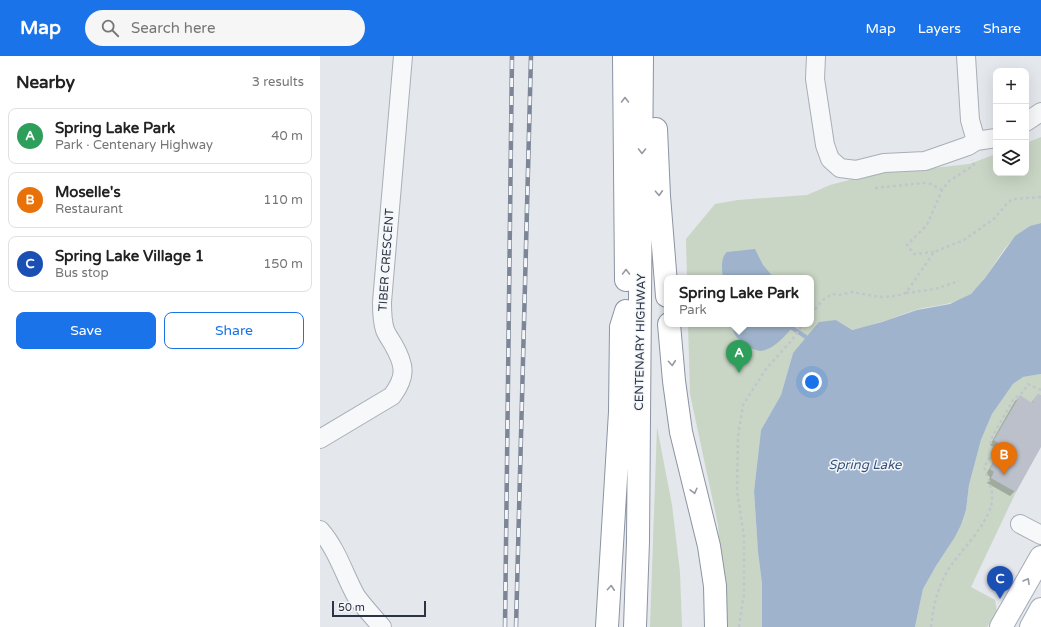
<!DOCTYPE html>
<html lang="en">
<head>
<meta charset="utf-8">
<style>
	body { margin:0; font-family:"Varela Round",sans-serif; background:#f6f6f6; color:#222 }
	.controls { position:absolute; right:12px; top:12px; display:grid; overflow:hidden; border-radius:8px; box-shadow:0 4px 16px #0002 }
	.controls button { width:36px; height:36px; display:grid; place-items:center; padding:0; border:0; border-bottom:1px solid #e0e0e0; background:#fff; color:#222; font:20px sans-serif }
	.scale { position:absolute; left:12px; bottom:10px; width:94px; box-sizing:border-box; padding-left:4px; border:2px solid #2b3445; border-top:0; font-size:11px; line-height:14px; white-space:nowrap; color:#2b3445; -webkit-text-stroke:3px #f4f6f9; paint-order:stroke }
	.you { position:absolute; left:492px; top:326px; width:14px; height:14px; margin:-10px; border:3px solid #fff; border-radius:50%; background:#1a73e8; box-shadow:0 0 0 6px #1a73e833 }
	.badge { display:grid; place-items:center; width:26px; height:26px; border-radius:50%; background:#1a73e8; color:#fff; font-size:13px; font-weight:700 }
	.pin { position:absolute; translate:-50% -33px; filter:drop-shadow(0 1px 2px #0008) }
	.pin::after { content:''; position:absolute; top:21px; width:14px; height:12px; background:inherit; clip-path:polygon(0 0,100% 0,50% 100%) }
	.popup { position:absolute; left:344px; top:219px; width:150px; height:52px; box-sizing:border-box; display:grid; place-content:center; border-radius:8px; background:#fff; filter:drop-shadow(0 1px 3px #0005); font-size:13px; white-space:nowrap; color:#767676 }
	.popup b { font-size:15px; color:#222 }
	.popup::after { content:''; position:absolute; left:50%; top:100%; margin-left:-8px; border:8px solid transparent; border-top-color:#fff }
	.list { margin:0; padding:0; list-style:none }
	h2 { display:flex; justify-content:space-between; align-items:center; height:52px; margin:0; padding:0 16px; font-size:17px }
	h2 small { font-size:13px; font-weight:400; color:#767676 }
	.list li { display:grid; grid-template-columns:26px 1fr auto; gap:12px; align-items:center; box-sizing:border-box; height:56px; margin:0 8px 8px; padding:0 8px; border:1px solid #e0e0e0; border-radius:8px }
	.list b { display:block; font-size:15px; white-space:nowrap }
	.list p { margin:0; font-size:13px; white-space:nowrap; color:#767676 }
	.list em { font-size:13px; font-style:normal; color:#767676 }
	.actions { display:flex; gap:8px; padding:12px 16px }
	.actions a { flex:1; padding:9px 0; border:1px solid #1a73e8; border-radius:8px; text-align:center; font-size:14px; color:#1a73e8 }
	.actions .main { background:#1a73e8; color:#fff }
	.icon { flex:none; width:22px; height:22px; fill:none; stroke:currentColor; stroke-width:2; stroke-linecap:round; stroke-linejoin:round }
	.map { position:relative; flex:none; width:721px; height:571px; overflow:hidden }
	header { display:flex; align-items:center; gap:24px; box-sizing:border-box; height:56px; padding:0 20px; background:#1a73e8; color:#fff }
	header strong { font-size:19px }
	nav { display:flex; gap:22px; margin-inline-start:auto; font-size:14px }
	.search { width:280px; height:36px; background:#f6f6f6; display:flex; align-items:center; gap:10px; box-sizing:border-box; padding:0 14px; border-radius:22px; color:#767676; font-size:15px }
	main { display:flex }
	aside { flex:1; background:#fff }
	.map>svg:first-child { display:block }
	.green { fill:#c9d6c5 }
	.water { fill:#9fb4cc }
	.shadow { fill:#0003 }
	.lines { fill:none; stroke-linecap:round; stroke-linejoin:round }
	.stream { stroke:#9fb4cc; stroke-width:4 }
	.building { fill:#bbc0ca }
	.minor-casing { stroke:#a9aeb7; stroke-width:20 }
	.major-casing { stroke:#a3abb8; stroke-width:24 }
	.highway-casing { stroke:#8b94a3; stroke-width:24 }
	.path { stroke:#c2c5cb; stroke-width:2.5; stroke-dasharray:3 3; stroke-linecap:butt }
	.minor { stroke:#f7f8fa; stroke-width:18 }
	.major { stroke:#fff; stroke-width:22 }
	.highway { stroke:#fff; stroke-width:22 }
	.rail-casing { stroke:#7d8696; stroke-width:4.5 }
	.rail { stroke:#f4f6f9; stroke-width:3; stroke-dasharray:9; stroke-linecap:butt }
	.oneway { stroke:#959aa2 }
	.labels { text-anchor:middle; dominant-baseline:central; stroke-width:3; stroke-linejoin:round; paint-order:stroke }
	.street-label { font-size:12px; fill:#2b3445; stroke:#f4f6f9 }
	.water-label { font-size:13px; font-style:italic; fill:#34527a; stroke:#f4f6f9 }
</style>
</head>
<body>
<header>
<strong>Map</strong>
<div class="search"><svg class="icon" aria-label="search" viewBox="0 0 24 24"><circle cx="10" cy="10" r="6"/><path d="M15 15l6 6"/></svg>Search here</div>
<nav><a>Map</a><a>Layers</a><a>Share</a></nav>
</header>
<main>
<aside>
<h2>Nearby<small>3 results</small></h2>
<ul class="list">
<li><span class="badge" style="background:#2e9e5b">A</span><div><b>Spring Lake Park</b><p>Park · Centenary Highway</p></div><em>40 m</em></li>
<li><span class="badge" style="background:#e8710a">B</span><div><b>Moselle's</b><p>Restaurant</p></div><em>110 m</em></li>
<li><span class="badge" style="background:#1a4fb4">C</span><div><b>Spring Lake Village 1</b><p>Bus stop</p></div><em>150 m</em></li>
</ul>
<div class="actions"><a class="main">Save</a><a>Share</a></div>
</aside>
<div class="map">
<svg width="721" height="571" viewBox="0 0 721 571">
	<rect width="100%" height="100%" fill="#e4e7ec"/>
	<path class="green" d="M721 81V167C684 176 677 214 651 238 638 249 612 249 596 254 584 257 573 263 561 266 551 269 541 272 531 274L516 264 473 297 461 339 441 374 434 435 438 496 442 528V571H407L398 469 370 338 368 268H491V222H367L366 183 395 148 418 144 487 139 510 129 556 117 595 114 649 108 676 98V117H706V87Z
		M721 318V339L718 337 712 347 700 340 674 384 683 390 670 413 674 416 671 422 696 436 651 531 675 544 677 556 667 571H595L603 533 616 510 635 481 641 469 646 454 649 429 661 384 672 358 693 328 703 321Z
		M337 371 352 449 360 516 362 571H330Z"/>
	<path class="water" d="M721 167V318L703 321 693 328 672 358 661 384 649 429 646 454 641 469 635 481 616 510 603 533 595 571H442V528L438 496 434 435 441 374 461 339 473 297 499 266 516 264 532 274 562 266 597 254 630 248 651 238 665 222 695 180 710 170Z
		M435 193 443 209 454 222H403C402 214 400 202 407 196Z
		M411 268H475C467 278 455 293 441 295 436 295 429 291 424 288 417 283 413 277 411 268Z"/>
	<path class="shadow" d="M718 338 721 340V389L695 435 690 440 667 427 670 421 666 418 680 395 670 389 695 345 700 341 711 347Z"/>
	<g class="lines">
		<path class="stream" d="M472 272 486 281"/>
	</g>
	<path class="building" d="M718 337 721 339V391L696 436 671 422 674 416 670 413 683 390 674 384 700 339 712 347Z"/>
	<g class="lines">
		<defs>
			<path id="minor" d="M496 0 495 23 505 89 510 103 520 112 536 114 564 107 605 105 648 90 656 85 676 82
				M646 0 650 64 656 85
				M706 66 721 56
				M0 383 72 340C87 320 85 309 73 288 70 283 67 279 65 274 62 265 62 255 62 246L83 0
				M700 468 721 479
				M0 474C17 493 24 518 36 540 44 551 53 561 62 571"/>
			<path id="major" d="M681 571 721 501
				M711 571 721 553"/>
			<path id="highway" d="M304 0 306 224
				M336 73 339 140 347 240
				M349 268 354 325 361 376 389 490 395 530 396 571
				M287 571 300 356 301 271 306 255
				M315 571 318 485 322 0"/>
		</defs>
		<use href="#minor" class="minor-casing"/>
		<use href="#major" class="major-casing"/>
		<use href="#highway" class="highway-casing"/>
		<path class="path" d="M555 132 604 127 611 128 622 134
			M614 196 594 198 587 189 607 169 622 134 629 125 654 109 652 104
			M586 237 615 233 639 225
			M491 258 503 244 512 238 519 239 532 236 560 241 576 240 586 237 614 196 644 184 675 162 688 146 693 143 721 141
			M419 571 424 538V481L417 435 418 380 423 349 446 313 472 284 483 268
			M611 571C613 549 619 526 632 508 644 491 674 462 672 440 672 431 667 420 664 411L674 394 670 385 693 344 704 335 708 328 721 334"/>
		<use href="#minor" class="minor"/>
		<use href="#major" class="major"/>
		<use href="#highway" class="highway"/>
		<defs>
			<path id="rail" d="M185 571 192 0
				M196 571 211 0"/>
		</defs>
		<use href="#rail" class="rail-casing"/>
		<use href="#rail" class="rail"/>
	</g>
	<defs><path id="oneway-chevron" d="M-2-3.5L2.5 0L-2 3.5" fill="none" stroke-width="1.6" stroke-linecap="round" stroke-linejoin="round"/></defs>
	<g class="oneway">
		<use href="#oneway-chevron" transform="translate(305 44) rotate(-90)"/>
		<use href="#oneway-chevron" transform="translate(322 95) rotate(90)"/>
		<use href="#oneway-chevron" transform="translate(339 137) rotate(87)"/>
		<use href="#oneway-chevron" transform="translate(306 216) rotate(-90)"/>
		<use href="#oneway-chevron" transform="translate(352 307) rotate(85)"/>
		<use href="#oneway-chevron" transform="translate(374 435) rotate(76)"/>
		<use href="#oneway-chevron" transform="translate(707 525) rotate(-60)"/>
		<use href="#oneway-chevron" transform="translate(291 532) rotate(-86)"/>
	</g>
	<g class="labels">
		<g class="street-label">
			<text transform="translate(66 204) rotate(-86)">TIBER CRESCENT</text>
			<text transform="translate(320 286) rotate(-89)">CENTENARY HIGHWAY</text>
		</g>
		<g class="water-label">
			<text x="545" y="409">Spring Lake</text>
		</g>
	</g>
</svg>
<div class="controls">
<button>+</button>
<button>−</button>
<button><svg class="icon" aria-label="layers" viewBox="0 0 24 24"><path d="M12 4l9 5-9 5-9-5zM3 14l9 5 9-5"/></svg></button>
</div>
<div class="scale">50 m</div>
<div class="you"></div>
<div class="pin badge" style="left:419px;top:317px;background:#2e9e5b">A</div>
<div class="popup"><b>Spring Lake Park</b>Park</div>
<div class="pin badge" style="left:684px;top:419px;background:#e8710a">B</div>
<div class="pin badge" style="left:680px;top:543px;background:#1a4fb4">C</div>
</div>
</main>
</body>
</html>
